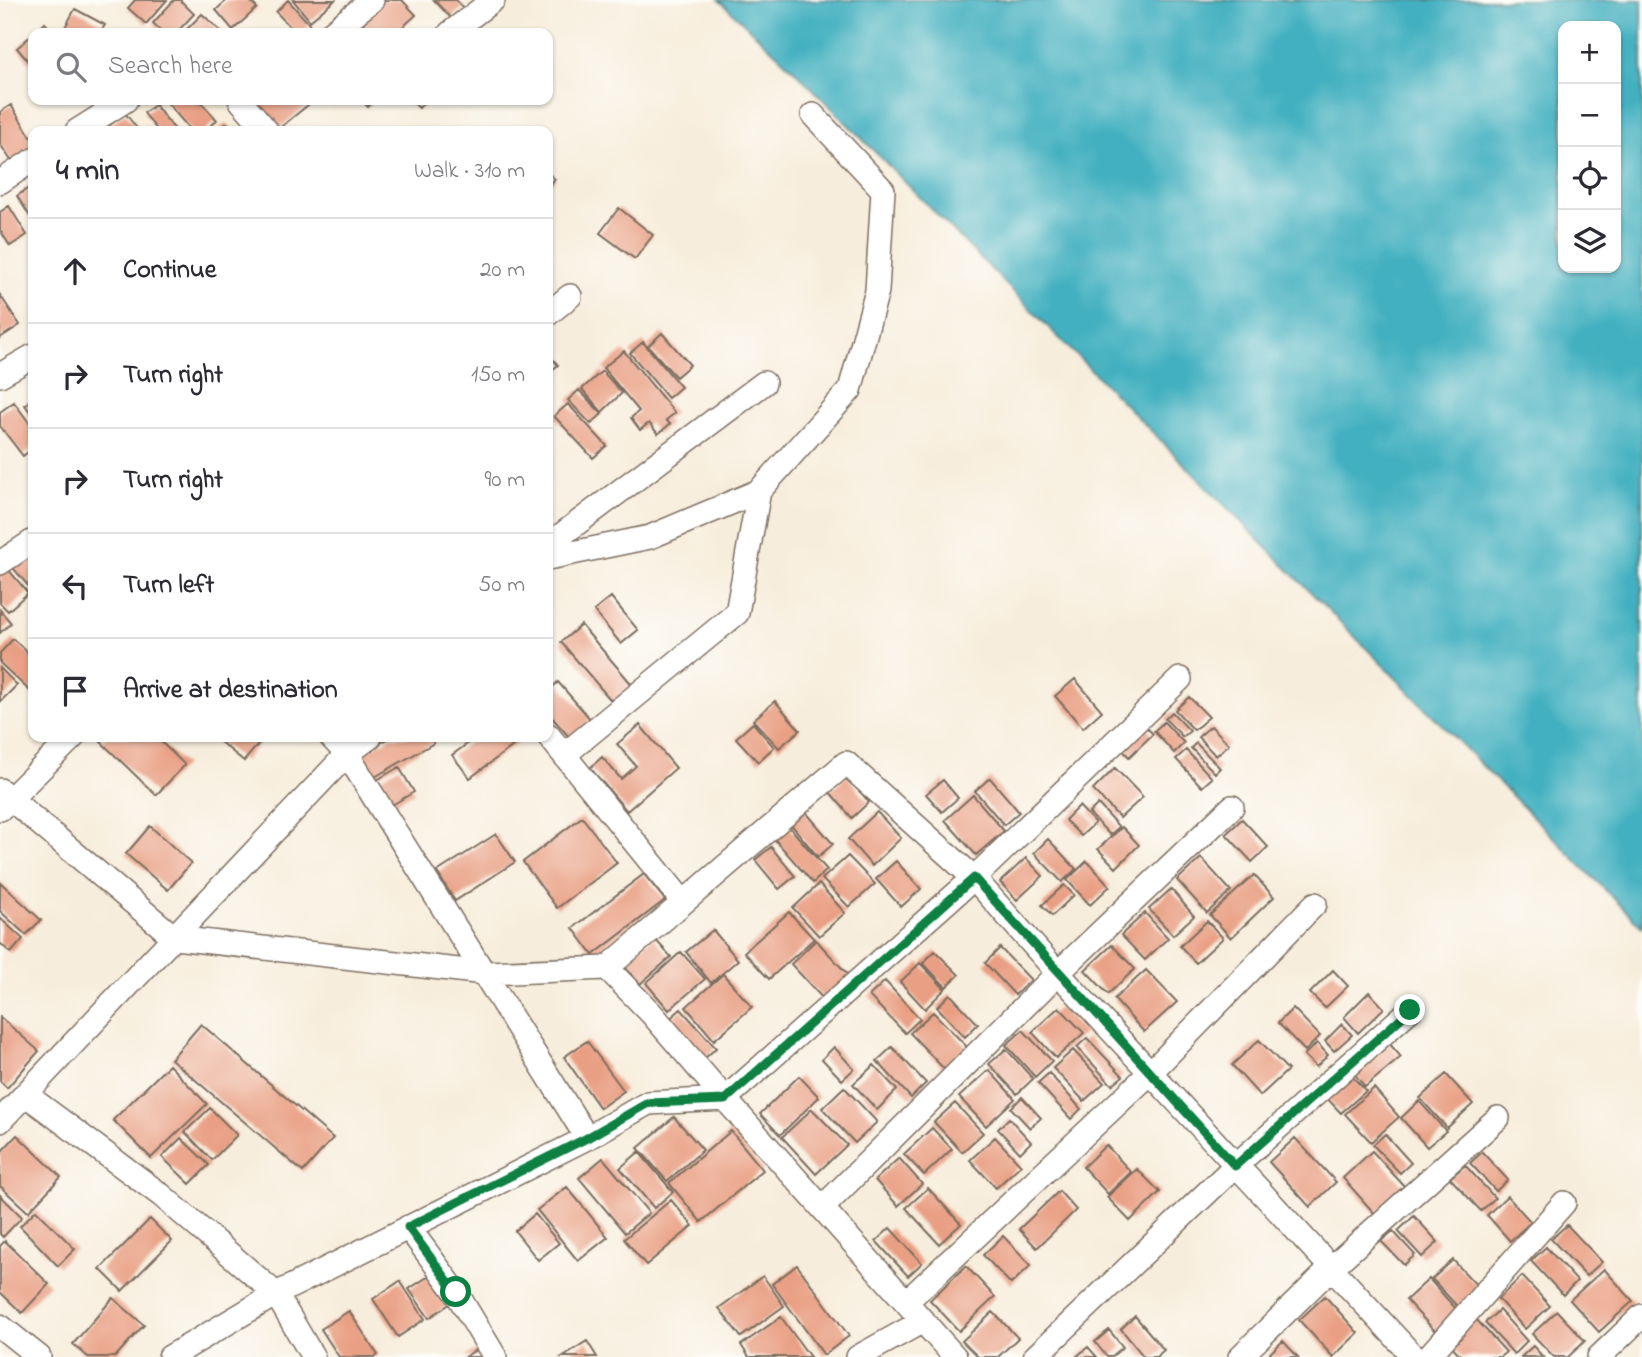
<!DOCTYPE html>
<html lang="en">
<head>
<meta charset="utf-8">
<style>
	body { margin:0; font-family:"Indie Flower",sans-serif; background:#f7f7f7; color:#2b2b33 }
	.controls { position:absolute; right:21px; top:21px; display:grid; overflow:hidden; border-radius:14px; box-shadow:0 2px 5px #0004 }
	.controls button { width:63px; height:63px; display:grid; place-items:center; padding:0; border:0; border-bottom:2px solid #e1e1e2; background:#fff; color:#2b2b33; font:35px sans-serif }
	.stop { position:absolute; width:21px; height:21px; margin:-16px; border:5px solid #0b8043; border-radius:50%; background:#fff }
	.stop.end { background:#0b8043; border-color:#fff; box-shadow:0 2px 7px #0008 }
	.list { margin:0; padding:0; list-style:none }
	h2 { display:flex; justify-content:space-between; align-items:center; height:91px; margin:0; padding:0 28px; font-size:30px }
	h2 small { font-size:23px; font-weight:400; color:#7c7c81 }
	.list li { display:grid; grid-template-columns:46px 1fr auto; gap:21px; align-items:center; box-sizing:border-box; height:105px; padding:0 28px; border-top:2px solid #e1e1e2 }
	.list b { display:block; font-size:26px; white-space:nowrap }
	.list em { font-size:23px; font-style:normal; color:#7c7c81 }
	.icon { flex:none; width:38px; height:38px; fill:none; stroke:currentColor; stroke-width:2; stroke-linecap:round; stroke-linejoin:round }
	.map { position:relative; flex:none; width:1642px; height:1357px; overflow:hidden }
	.search { position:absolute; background:#fff; box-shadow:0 2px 5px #0004; left:28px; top:28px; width:525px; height:77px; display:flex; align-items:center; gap:18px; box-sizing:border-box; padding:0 24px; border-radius:14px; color:#7c7c81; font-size:26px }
	.panel { position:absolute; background:#fff; box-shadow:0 2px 5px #0004; left:28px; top:126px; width:525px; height:616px; border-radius:14px }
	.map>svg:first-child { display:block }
	.water { fill:#43b0c0; stroke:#3f6d6f; stroke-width:2; fill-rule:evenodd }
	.building { fill:#e99f83 }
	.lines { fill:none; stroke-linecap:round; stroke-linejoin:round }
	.minor-casing { stroke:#7d6e60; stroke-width:26 }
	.minor { stroke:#fff; stroke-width:23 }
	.route { stroke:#0b8043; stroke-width:9 }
</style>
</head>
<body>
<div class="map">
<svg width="1642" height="1357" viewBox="0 0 1642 1357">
	<rect width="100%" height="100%" fill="#fdfcf7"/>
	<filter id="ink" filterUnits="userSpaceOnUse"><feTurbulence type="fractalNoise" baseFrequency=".0143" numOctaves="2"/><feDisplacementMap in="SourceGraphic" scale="14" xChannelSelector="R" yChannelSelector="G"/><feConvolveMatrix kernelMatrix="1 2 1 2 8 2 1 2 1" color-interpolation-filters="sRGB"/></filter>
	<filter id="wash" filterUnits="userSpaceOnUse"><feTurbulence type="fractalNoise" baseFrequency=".00686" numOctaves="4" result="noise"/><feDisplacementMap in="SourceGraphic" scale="28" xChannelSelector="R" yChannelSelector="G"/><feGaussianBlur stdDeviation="1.57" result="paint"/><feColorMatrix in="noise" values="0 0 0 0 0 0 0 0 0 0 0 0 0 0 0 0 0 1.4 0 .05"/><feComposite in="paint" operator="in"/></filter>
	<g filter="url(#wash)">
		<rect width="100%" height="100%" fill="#f7eddc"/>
		<path class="water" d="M719 0H1642V927L797 73ZM1563 26H1616V268H1563Z"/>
		<g id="blocks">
			<path class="building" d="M135 0H167L146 24 128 8Z
				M174 0H180L194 14 176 33H163L153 23Z
				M227 0H249L257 8 233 30 216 10Z
				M288 0 310 25 301 33H296L276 12Z
				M293 0H335L310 21Z
				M381 0H402L416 15 396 33H372L360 20Z
				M434 0H456L463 8 451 18Z
				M75 9 105 25 100 33H62Z
				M202 14 223 33H183Z
				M45 23 54 33H34Z
				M33 34V67L17 48Z
				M165 100H199L217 120 204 131H191Z
				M254 100H314L276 131Z
				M361 100H375L368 107Z
				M410 100H426L419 108Z
				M11 105 33 140V153L14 165 0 144V112Z
				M155 105 176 131H158L144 113Z
				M125 113 139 131H107L105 129Z
				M227 123 234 131H216Z
				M548 173 555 179 548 187Z
				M33 185V221L17 196Z
				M9 206 27 235 10 246 0 230V212Z
				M619 208 653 235 635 259 600 233Z
				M0 295 20 325 0 338Z
				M662 333 690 365 676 377 648 346Z
				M643 342 681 387 668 398 630 353Z
				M624 351 675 413 666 420 670 424 658 434 649 423 640 430 631 418 639 411 603 368Z
				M548 354 558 365 548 374Z
				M602 371 622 393 602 412 582 389Z
				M579 390 602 414 591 424 568 400Z
				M33 398V416L25 405Z
				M14 402 33 428V448L23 456 0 426V412Z
				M568 404 607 446 593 458 554 416Z
				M33 547V584L29 587 9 563Z
				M2 562 28 593 8 611 0 603V564Z
				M611 597 638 630 621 644 594 611Z
				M0 610 11 623 0 633Z
				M581 625 635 688 615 705 561 642Z
				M13 639 33 657V694L0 663V653Z
				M0 668 17 685 0 702Z
				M1075 679 1102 711 1083 728 1055 696Z
				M558 682 591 720 570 738 548 713V691Z
				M1189 697 1209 717 1194 730 1175 710Z
				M775 701 800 730 779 748 753 720Z
				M1172 712 1190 731 1183 737 1165 719Z
				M1164 722 1184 743 1174 753 1154 731Z
				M753 723 774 747 758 762 736 738Z
				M1142 723 1153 734 1129 757 1118 745Z
				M640 725 676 768 627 811 590 768 602 757 621 779 636 766 617 744Z
				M1211 726 1229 744 1216 756 1198 737Z
				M106 737H156L185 765 156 795 101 742Z
				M214 737H258L262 740 244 761Z
				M391 737H430L434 743 373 778 360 755Z
				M477 737H518L521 740 470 778 452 755Z
				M1196 743 1220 768 1215 773 1191 748Z
				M1186 750 1212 778 1202 787 1176 759Z
				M399 767 414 792 392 805 377 780Z
				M1115 768 1143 797 1120 818 1093 790Z
				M847 776 869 802 852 818 829 791Z
				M990 778 1019 812 1004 825 975 791Z
				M943 780 958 798 942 812 926 794Z
				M973 795 1004 831 976 855 945 820Z
				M1098 804 1119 827 1110 835 1089 813Z
				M1079 806 1095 823 1081 836 1065 820Z
				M804 810 833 844 818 857 789 822Z
				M877 812 901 838 872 866 848 839Z
				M582 817 617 863 557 908 523 862Z
				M1242 819 1268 847 1252 862 1226 834Z
				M785 822 827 870 813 883 770 834Z
				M150 826 191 863 168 890 126 854Z
				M1122 827 1139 845 1116 868 1098 849Z
				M496 834 515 862 455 901 437 872Z
				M1048 839 1076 869 1062 882 1034 853Z
				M771 847 795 876 779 889 755 860Z
				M848 856 875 884 849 907 822 879Z
				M1026 858 1043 876 1017 900 1000 882Z
				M1201 858 1231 891 1207 913 1177 880Z
				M896 861 921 889 901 907 876 879Z
				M1087 861 1110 886 1090 905 1067 880Z
				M644 874 665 900 593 955 573 928Z
				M1254 875 1274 897 1231 938 1210 915Z
				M0 882 41 920 26 935 0 911Z
				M819 884 845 913 819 936 793 908Z
				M1064 885 1074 895 1052 916 1042 905Z
				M1171 889 1194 916 1173 935 1149 909Z
				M789 912 814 939 769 979 744 952Z
				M1145 913 1168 938 1145 960 1121 935Z
				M0 918 23 939 11 953 0 943Z
				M1207 921 1223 938 1196 963 1180 946Z
				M713 930 738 960 711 983 686 952Z
				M653 937 671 957 640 984 622 964Z
				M816 940 852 979 826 1002 791 964Z
				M1112 945 1135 969 1108 994 1085 970Z
				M1000 948 1031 980 1015 995 985 963Z
				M935 951 959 975 946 987 923 963Z
				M681 952 705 979 669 1010 646 983Z
				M920 963 945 989 925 1009 900 982Z
				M1146 970 1177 1002 1144 1032 1114 999Z
				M1333 970 1348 986 1325 1008 1310 993Z
				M723 974 752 1007 714 1040 686 1007Z
				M885 981 920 1019 905 1033 869 996Z
				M1369 992 1384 1008 1358 1033 1344 1017Z
				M950 994 978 1024 965 1037 937 1007Z
				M1059 1007 1084 1033 1056 1058 1032 1032Z
				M1293 1008 1320 1036 1305 1051 1278 1023Z
				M681 1009 716 1048 702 1061 667 1021Z
				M933 1012 968 1048 945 1070 910 1033Z
				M0 1017 39 1051 7 1088 0 1081Z
				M201 1024 333 1138 303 1172 171 1059Z
				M1342 1024 1352 1035 1334 1051 1325 1041Z
				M1023 1030 1052 1061 1035 1077 1006 1045Z
				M1087 1038 1123 1076 1112 1085 1077 1047Z
				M1259 1040 1288 1070 1260 1096 1232 1065Z
				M587 1041 624 1091 600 1108 564 1057Z
				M1388 1042 1401 1057 1365 1087 1353 1072Z
				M1317 1043 1328 1055 1316 1067 1304 1055Z
				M834 1047 854 1069 842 1080 822 1059Z
				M892 1047 926 1083 911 1098 877 1061Z
				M1006 1049 1033 1079 1017 1094 989 1064Z
				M1073 1050 1104 1083 1084 1101 1053 1068Z
				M169 1065 207 1104 151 1158 113 1120Z
				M874 1065 897 1090 877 1110 853 1084Z
				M989 1070 1015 1099 986 1126 959 1097Z
				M1348 1072 1366 1091 1341 1113 1323 1094Z
				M1049 1073 1081 1109 1071 1119 1038 1083Z
				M1446 1074 1473 1104 1447 1128 1420 1098Z
				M799 1076 819 1097 780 1135 760 1114Z
				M844 1087 877 1122 855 1143 822 1108Z
				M1374 1088 1399 1117 1371 1142 1345 1114Z
				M1022 1097 1041 1118 1030 1128 1011 1108Z
				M1419 1101 1446 1131 1427 1147 1401 1118Z
				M955 1103 983 1133 962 1152 934 1122Z
				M210 1108 237 1135 212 1160 185 1132Z
				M812 1109 847 1145 816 1174 782 1137Z
				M674 1117 703 1150 667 1181 638 1148Z
				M1009 1118 1031 1142 1020 1153 998 1129Z
				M932 1128 952 1149 924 1175 904 1154Z
				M731 1131 763 1170 701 1222 669 1183Z
				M1385 1134 1411 1163 1400 1173 1373 1145Z
				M17 1135 61 1177 28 1212 0 1186V1153Z
				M995 1137 1021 1165 996 1188 970 1160Z
				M181 1138 209 1165 190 1184 162 1157Z
				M1295 1138 1336 1182 1310 1207 1269 1162Z
				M1106 1145 1131 1172 1108 1194 1083 1167Z
				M1372 1151 1405 1187 1375 1214 1343 1178Z
				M639 1152 673 1192 654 1208 620 1168Z
				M1482 1152 1508 1180 1496 1191 1470 1163Z
				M603 1158 649 1213 625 1233 579 1178Z
				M899 1158 922 1184 898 1206 875 1180Z
				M1465 1165 1495 1198 1481 1211 1450 1178Z
				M1137 1169 1160 1192 1130 1221 1107 1197Z
				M567 1187 608 1237 578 1261 537 1210Z
				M928 1188 961 1224 939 1244 906 1208Z
				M1059 1191 1076 1210 1037 1248 1019 1229Z
				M0 1195 22 1217 3 1237 0 1234Z
				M1507 1196 1531 1222 1510 1241 1487 1215Z
				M671 1200 693 1226 646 1265 624 1239Z
				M36 1210 75 1249 58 1266 20 1226Z
				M535 1214 559 1243 538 1260 515 1231Z
				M1414 1216 1438 1242 1422 1257 1398 1231Z
				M150 1219 172 1241 122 1291 100 1269Z
				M1567 1225 1602 1262 1586 1276 1551 1239Z
				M890 1228 922 1263 908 1276 876 1241Z
				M1393 1231 1415 1255 1404 1265 1381 1241Z
				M1003 1236 1031 1265 1011 1284 983 1255Z
				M5 1241 49 1284 22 1313 0 1292V1246Z
				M1546 1247 1577 1281 1563 1295 1531 1261Z
				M1453 1260 1479 1288 1458 1307 1432 1279Z
				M797 1265 849 1336 824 1355 772 1284Z
				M966 1266 995 1297 959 1331 930 1300Z
				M1604 1269 1633 1301 1599 1332 1570 1300Z
				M432 1274 451 1303 429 1318 409 1289Z
				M763 1276 784 1306 741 1337 719 1308Z
				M1522 1276 1550 1306 1525 1329 1498 1299Z
				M1429 1279 1457 1310 1435 1331 1406 1300Z
				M400 1281 425 1319 398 1337 373 1299Z
				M1325 1296 1358 1333 1333 1357 1299 1320Z
				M113 1298 144 1325 115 1357H88L73 1344Z
				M1499 1310 1527 1341 1514 1354 1485 1323Z
				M349 1311 378 1355 375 1357H339L321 1329Z
				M1557 1311 1585 1341 1568 1357H1554L1532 1334Z
				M993 1312 1018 1338 998 1357H978L962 1341Z
				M1135 1316 1164 1350 1156 1357H1144L1121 1329Z
				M781 1317 810 1357H749L741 1345Z
				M1476 1319 1506 1352 1500 1357H1462L1450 1344Z
				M1109 1330 1123 1347 1111 1357H1107L1095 1342Z
				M587 1341 597 1357H562Z
				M1283 1341 1298 1357H1273L1270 1353Z
				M1533 1346 1543 1357H1521Z
				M1088 1347 1097 1357H1076Z
				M477 1349 482 1357H465Z"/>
		</g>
	</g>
	<g filter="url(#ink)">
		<use href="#blocks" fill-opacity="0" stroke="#7d6e60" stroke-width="2"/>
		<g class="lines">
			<defs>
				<path id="minor" d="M331 33 372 0
					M450 33 493 0
					M240 100 267 131
					M77 131 126 100
					M0 182 33 160
					M548 314 570 296
					M0 375 33 356
					M548 545 764 383
					M548 558 650 537 759 491
					M0 563 33 541
					M548 735 683 902
					M331 737 347 754 587 1138
					M564 755 737 613 759 491 850 390 877 291 883 190 813 115
					M0 790 175 938 485 973 607 968 652 1014 725 1099 955 1357
					M0 809 73 737
					M607 968 846 763 974 878 1058 973 1414 1357
					M25 1094 161 1195 276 1294 313 1357
					M0 1121 347 754 370 737
					M822 1208 1058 973 1232 807
					M408 1227 456 1292 495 1357
					M906 1302 1150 1073 1315 904
					M0 1326 39 1357
					M170 1357 276 1294 587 1138 648 1103 725 1099 974 878 1180 679
					M858 1357 923 1321
					M1035 1357 1235 1166 1410 1010
					M1240 1357 1331 1268 1498 1118
					M1428 1357 1564 1203
					M1599 1357 1642 1316"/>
			</defs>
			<use href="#minor" class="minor-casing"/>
			<use href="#minor" class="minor"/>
		</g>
	</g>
	<g class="lines" filter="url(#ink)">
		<path class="route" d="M456 1292 408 1227 587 1138 648 1103 725 1100 974 878 1235 1166 1410 1010"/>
	</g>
</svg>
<div class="controls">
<button>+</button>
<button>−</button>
<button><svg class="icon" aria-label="locate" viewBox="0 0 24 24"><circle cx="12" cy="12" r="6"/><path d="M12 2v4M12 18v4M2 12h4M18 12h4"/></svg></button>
<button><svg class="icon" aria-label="layers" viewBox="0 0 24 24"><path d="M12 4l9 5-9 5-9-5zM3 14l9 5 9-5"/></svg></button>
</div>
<div class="stop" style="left:456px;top:1292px"></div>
<div class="stop end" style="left:1410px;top:1010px"></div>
<div class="search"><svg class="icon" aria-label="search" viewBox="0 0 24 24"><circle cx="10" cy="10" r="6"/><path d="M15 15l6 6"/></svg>Search here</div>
<section class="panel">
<h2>4 min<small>Walk · 310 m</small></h2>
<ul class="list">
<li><svg class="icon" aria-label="ahead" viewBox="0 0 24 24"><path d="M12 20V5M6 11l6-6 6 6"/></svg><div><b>Continue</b></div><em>20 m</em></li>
<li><svg class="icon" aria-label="right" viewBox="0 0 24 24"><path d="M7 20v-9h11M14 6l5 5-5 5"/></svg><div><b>Turn right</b></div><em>150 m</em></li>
<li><svg class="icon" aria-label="right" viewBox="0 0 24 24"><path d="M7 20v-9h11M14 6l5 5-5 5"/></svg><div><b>Turn right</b></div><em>90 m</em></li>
<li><svg class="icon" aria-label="left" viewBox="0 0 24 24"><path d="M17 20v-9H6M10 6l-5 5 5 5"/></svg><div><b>Turn left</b></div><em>50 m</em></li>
<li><svg class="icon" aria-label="arrive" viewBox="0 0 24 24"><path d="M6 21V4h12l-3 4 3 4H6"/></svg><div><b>Arrive at destination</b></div></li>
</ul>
</section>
</div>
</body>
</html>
